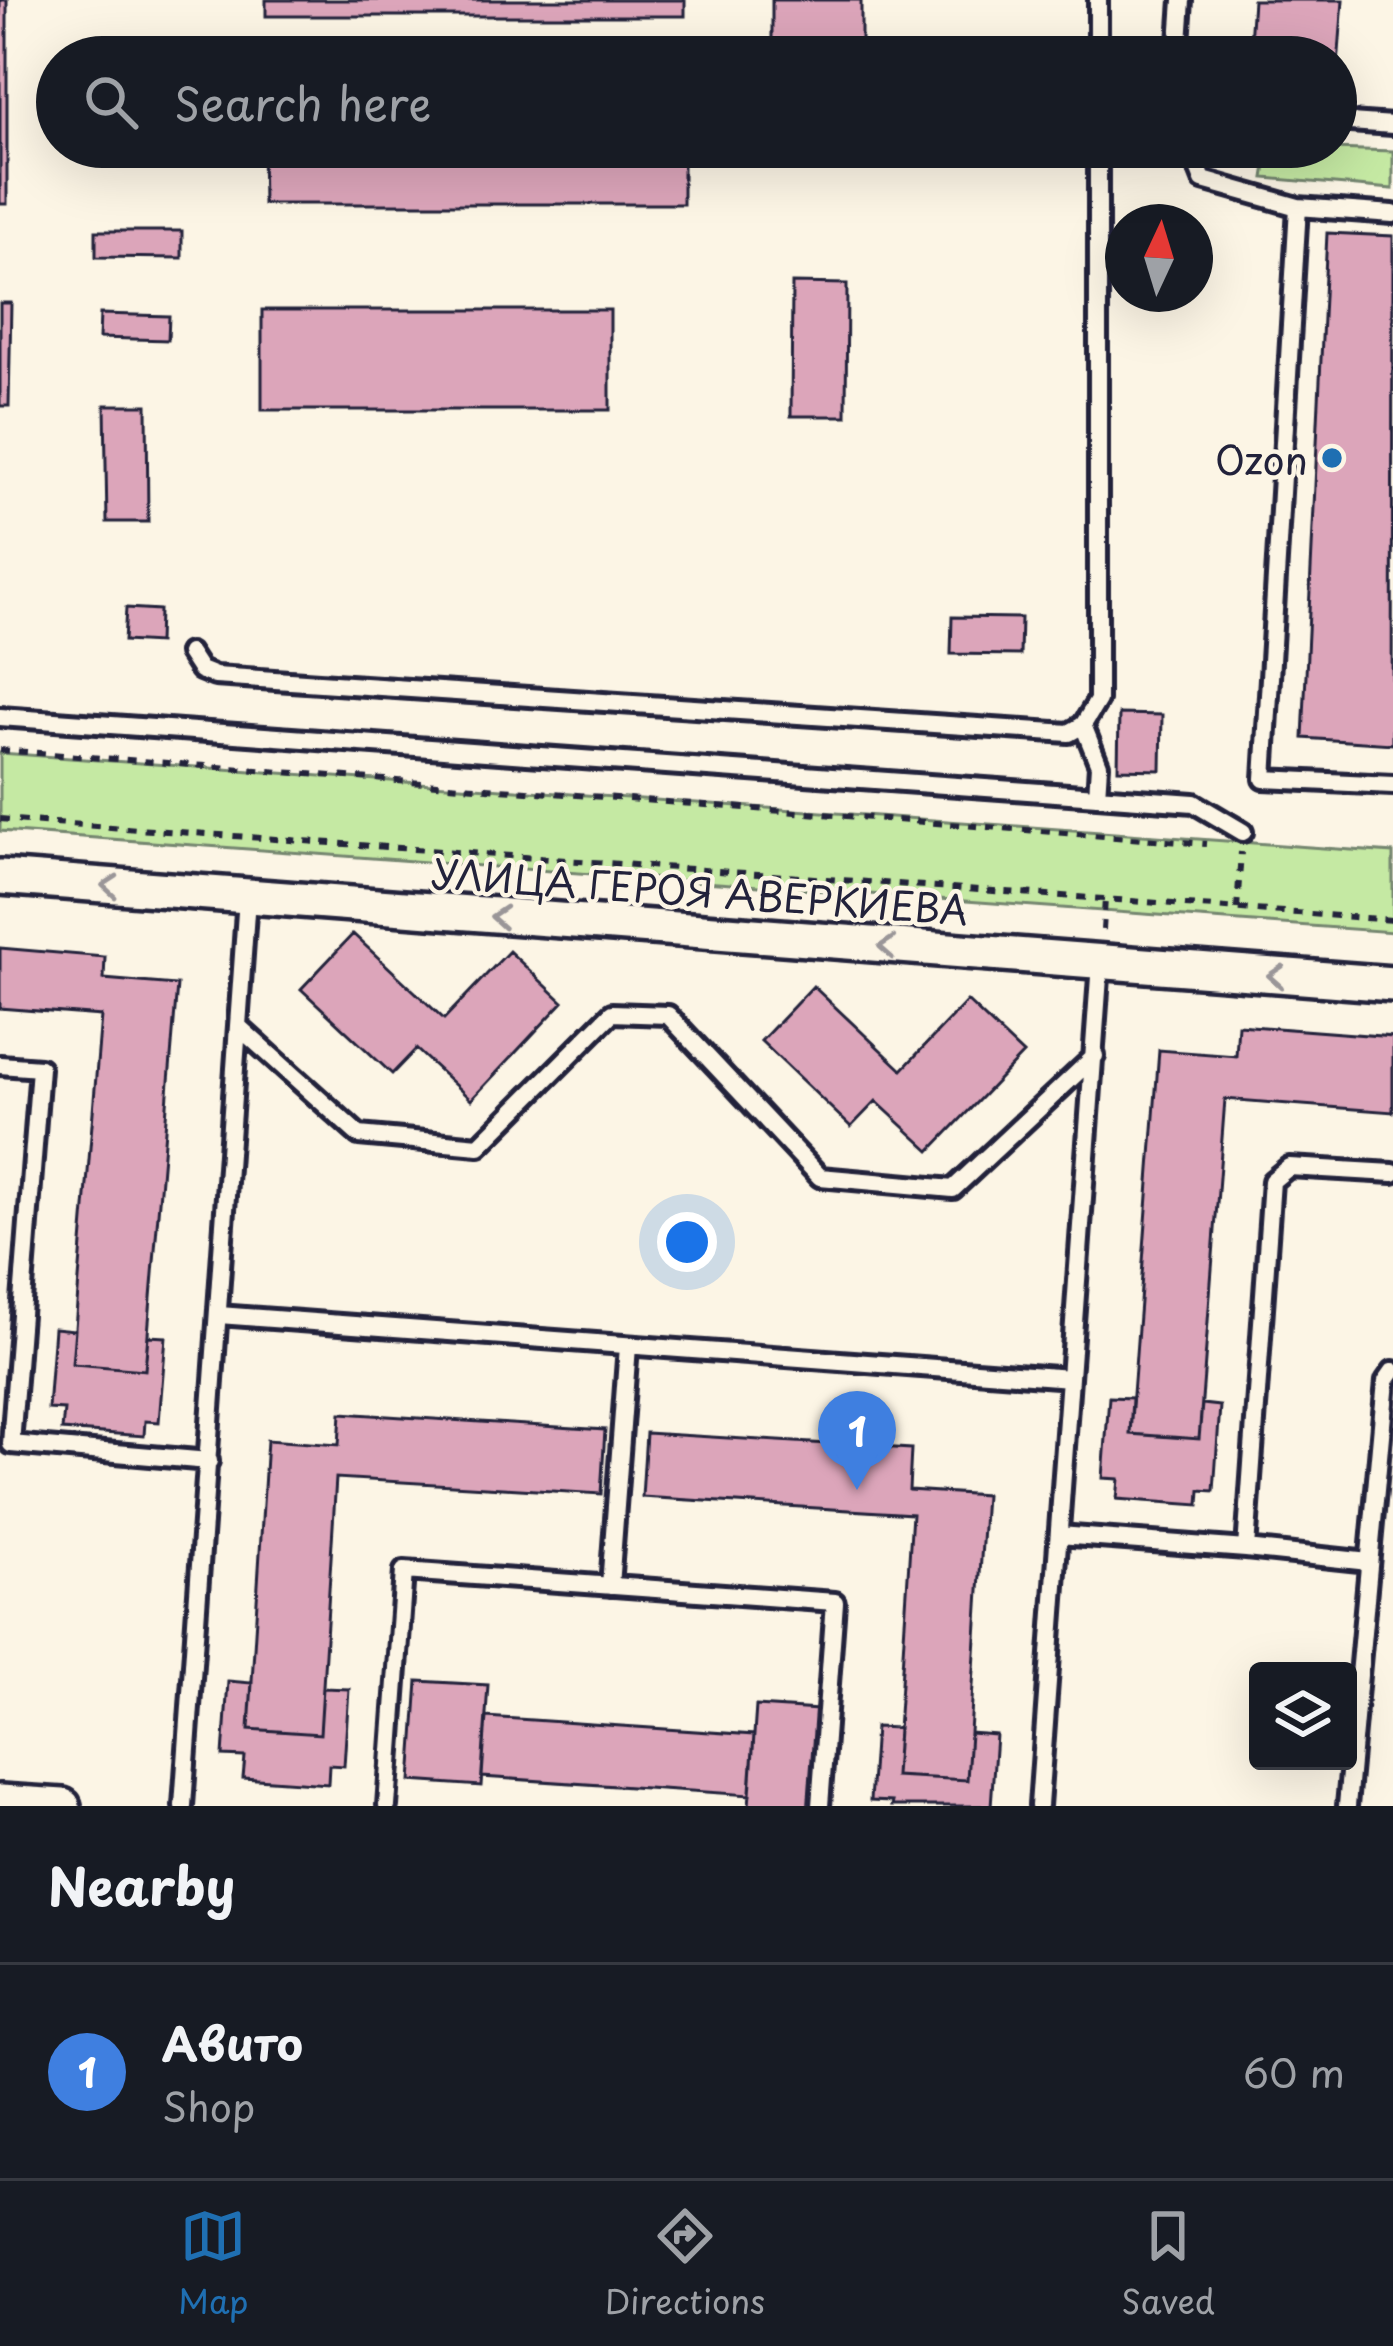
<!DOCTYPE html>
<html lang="en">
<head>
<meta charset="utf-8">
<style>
	body { margin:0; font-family:"Playpen Sans",sans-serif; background:#242831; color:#f1f3f6 }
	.controls { position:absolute; right:36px; bottom:36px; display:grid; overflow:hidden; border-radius:12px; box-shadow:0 12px 48px #0002 }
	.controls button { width:108px; height:108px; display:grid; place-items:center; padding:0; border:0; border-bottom:3px solid #363941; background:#171b24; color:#f1f3f6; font:60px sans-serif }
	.compass { position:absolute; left:1105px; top:204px; width:108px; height:108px; border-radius:50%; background:#171b24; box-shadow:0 12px 48px #0002; rotate:4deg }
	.you { position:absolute; left:687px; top:1242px; width:42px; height:42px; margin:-30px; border:9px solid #fff; border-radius:50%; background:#1a73e8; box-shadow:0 0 0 18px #1a73e833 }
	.badge { display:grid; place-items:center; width:78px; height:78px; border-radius:50%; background:#1f6fb2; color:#fff; font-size:39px; font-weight:700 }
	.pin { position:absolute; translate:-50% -99px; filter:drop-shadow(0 3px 6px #0008) }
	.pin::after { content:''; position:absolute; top:63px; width:42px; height:36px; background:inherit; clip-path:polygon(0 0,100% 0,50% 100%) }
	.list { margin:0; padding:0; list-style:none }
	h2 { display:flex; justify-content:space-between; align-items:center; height:156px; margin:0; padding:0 48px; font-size:51px }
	h2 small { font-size:39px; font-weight:400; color:#9ea1a6 }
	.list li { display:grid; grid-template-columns:78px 1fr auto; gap:36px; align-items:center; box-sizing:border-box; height:216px; padding:0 48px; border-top:3px solid #363941 }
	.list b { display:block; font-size:45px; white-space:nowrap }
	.list p { margin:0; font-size:39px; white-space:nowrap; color:#9ea1a6 }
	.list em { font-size:39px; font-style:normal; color:#9ea1a6 }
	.icon { flex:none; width:66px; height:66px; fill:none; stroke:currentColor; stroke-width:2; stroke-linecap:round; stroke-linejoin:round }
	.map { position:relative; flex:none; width:1393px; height:1806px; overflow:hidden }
	.search { position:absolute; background:#171b24; box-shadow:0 12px 48px #0002; left:36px; right:36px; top:36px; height:132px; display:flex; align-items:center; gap:30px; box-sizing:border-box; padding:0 42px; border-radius:66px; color:#9ea1a6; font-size:45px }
	.sheet { height:372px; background:#171b24 }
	nav { display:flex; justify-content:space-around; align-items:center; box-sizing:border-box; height:168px; border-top:3px solid #363941; background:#171b24; font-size:33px; color:#9ea1a6 }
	nav a { display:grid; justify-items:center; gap:6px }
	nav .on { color:#1f6fb2 }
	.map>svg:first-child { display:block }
	.green { fill:#c5e9a3; stroke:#74866f; stroke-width:3 }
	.building { fill:#dca5ba; stroke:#22223b; stroke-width:3 }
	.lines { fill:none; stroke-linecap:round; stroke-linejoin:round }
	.lane-casing { stroke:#22223b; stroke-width:26 }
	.street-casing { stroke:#22223b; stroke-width:42 }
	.path { stroke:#22223b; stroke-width:6; stroke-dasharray:9 9; stroke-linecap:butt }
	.lane { stroke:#fcf5e5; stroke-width:16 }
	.street { stroke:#fcf5e5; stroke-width:33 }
	.oneway { stroke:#9a9698 }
	.poi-dot { fill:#1f6fb2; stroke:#fcf5e5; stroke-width:4.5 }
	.labels { text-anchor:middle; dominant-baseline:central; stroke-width:9; stroke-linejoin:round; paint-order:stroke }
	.poi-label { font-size:39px; fill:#22223b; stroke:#fcf5e5; text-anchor:end }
	.street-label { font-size:39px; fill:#22223b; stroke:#fcf5e5 }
</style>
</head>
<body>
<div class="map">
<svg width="1393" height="1806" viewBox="0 0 1393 1806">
	<rect width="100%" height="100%" fill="#fcf5e5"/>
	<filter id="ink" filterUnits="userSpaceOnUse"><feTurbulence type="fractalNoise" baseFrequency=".00833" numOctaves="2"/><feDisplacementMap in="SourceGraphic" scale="24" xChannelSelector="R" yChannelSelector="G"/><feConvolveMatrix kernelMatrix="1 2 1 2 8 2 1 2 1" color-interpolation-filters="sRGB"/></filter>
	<g filter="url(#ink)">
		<path class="green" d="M1269 147 1393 151V189L1264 178Z
			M0 753 1393 853V932L0 831Z"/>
		<path class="building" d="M0 0H7V204H0Z
			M266 0H685V16H266Z
			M772 0H861V57H772Z
			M1253 0H1343L1336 92V57H1249Z
			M262 147H683V204H263Z
			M96 231H182V258L96 257Z
			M1327 233 1393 236 1392 744 1303 738Z
			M792 283 847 284 846 416H791Z
			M0 303H11L9 406H0Z
			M262 310H610V410H262Z
			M100 314 169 316 168 340 99 338Z
			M105 405H147L148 522H107Z
			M126 608 159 610 158 643 124 641Z
			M952 617 1021 618 1020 655 951 654Z
			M1119 714 1162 715 1161 770 1118 769Z
			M353 934 444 1019 509 951 563 1002 471 1100 416 1049 392 1074 301 989Z
			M0 948 105 957 104 979 177 985 145 1370 72 1364 101 1016 0 1008Z
			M813 986 902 1070 967 1001 1023 1054 930 1151 876 1101 851 1127 761 1041Z
			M1238 1025 1393 1037V1112L1225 1099 1199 1439 1130 1434 1159 1050 1236 1056Z
			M54 1328 75 1330 72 1364 145 1370 148 1336 166 1337 159 1422 145 1421 144 1436 62 1430 64 1410 48 1409Z
			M1109 1397 1132 1398 1130 1434 1199 1439 1202 1404 1220 1406 1214 1491 1200 1490 1199 1505 1117 1499 1119 1479 1103 1478Z
			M341 1413 605 1430 601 1494 336 1478 320 1734 249 1729 267 1440 339 1445Z
			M646 1433 911 1449 909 1490 985 1495 967 1780 895 1776 912 1514 642 1497Z
			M228 1681 252 1683 249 1729 320 1734 323 1688 349 1689 344 1766 329 1765 328 1784 243 1778 245 1757 223 1756Z
			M418 1681 488 1685 481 1786 411 1781Z
			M756 1706 818 1710 811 1806H749Z
			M486 1717 754 1735 750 1795 482 1777Z
			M875 1727 898 1728 895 1776 967 1780 970 1733 996 1735 991 1806H891L892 1802 870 1801Z"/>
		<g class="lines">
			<defs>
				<path id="lane" d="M1098 0V57
					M1178 57 1182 0
					M1336 121 1393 125
					M1190 147 1203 180 1298 207 1393 214
					M1298 207 1264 779 1393 785
					M189 653 200 670 215 676 1069 733 1083 725 1098 700V147
					M0 717 1194 803 1243 832
					M1083 725 1099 765 1097 796
					M239 1027 359 1135 479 1146 612 1013 668 1015 820 1177 953 1189 1095 1056
					M0 1065 40 1068 11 1444 209 1461
					M219 1315 1070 1378
					M1059 1535 1246 1549 1272 1181 1289 1167 1393 1173
					M1246 1549 1369 1562
					M610 1586 628 1346
					M183 1806 247 898
					M387 1806 404 1571 835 1602 820 1806
					M1039 1806 1100 963
					M1347 1806 1386 1381 1393 1371"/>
				<path id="street" d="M0 877 1393 984
					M0 1802 63 1806"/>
			</defs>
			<use href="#lane" class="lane-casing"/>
			<use href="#street" class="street-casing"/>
			<path class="path" d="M0 750 1206 844
				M0 819 1393 920
				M1237 909 1241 852
				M1103 930 1105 899"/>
			<use href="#lane" class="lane"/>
			<use href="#street" class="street"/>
		</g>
		<defs><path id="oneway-chevron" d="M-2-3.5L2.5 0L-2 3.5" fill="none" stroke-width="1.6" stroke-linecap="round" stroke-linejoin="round" transform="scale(3)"/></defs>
		<g class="oneway">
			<use href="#oneway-chevron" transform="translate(110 886) rotate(-175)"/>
			<use href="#oneway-chevron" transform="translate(499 917) rotate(-176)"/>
			<use href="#oneway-chevron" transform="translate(887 947) rotate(-176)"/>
			<use href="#oneway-chevron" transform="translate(1276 976) rotate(-176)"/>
		</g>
	</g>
	<circle class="poi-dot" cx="1332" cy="458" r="12"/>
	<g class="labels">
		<g class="poi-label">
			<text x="1308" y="458">Ozon</text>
		</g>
		<g class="street-label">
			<text transform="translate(700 890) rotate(4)">УЛИЦА ГЕРОЯ АВЕРКИЕВА</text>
		</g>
	</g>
</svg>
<div class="controls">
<button><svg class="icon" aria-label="layers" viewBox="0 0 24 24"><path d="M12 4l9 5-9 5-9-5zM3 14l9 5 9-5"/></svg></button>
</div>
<svg class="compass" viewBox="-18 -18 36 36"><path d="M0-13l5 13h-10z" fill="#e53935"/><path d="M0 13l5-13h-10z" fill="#9ea1a6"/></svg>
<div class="you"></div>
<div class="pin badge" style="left:857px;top:1490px;background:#3f7fe0">1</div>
<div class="search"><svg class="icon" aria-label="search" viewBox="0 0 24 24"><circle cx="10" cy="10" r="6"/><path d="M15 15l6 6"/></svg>Search here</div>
</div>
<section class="sheet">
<h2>Nearby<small></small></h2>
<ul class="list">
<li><span class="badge" style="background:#3f7fe0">1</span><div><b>Авито</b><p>Shop</p></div><em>60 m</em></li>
</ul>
</section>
<nav>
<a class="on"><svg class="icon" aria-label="map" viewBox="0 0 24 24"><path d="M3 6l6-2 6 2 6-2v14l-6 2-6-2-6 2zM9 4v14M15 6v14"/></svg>Map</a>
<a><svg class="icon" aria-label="directions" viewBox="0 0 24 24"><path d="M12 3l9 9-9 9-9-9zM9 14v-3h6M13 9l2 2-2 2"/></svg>Directions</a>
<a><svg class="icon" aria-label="saved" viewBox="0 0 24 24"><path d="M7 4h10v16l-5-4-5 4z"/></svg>Saved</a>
</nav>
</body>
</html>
